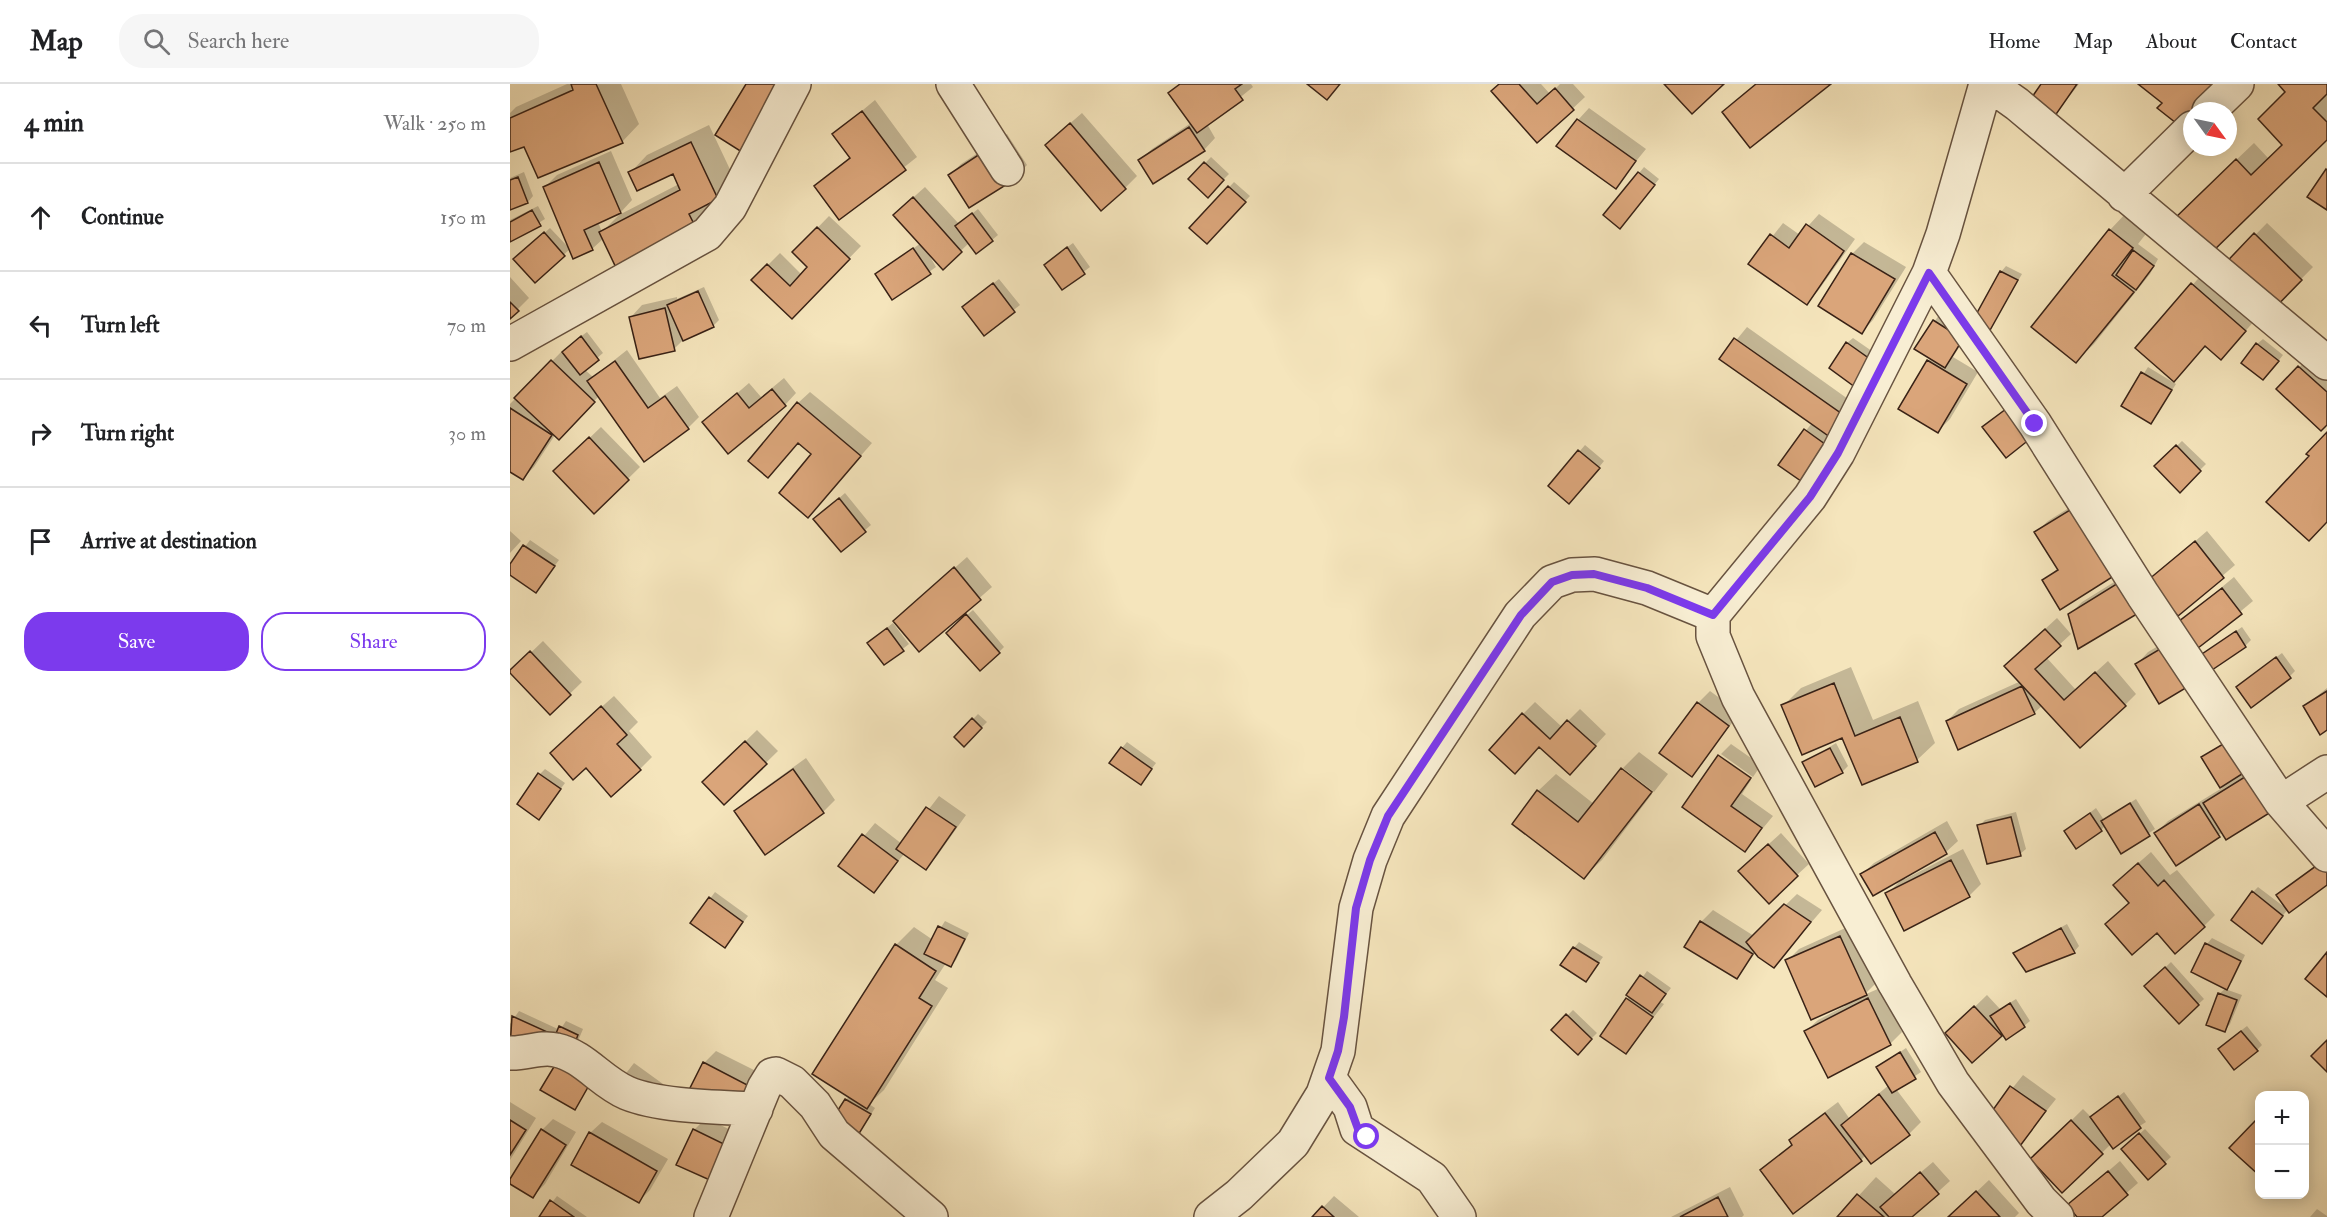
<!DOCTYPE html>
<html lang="en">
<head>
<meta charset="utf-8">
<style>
	body { margin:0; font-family:"IM FELL Double Pica",serif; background:#f6f6f6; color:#202124 }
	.controls { position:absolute; right:18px; bottom:18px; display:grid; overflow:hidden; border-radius:12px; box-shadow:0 3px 15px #0003 }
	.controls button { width:54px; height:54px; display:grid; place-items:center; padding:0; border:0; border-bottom:2px solid #e0e0e0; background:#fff; color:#202124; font:30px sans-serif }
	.compass { position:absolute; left:1673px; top:18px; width:54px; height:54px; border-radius:50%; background:#fff; box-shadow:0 3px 15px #0003; rotate:123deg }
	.stop { position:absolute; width:18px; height:18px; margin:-14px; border:4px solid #7c3aed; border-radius:50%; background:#fff }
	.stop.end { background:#7c3aed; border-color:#fff; box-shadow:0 2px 6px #0008 }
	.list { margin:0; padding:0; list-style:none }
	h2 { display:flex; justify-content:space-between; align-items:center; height:78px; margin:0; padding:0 24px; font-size:26px }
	h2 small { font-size:20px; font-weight:400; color:#757577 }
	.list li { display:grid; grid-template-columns:39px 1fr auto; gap:18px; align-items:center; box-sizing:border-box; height:108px; padding:0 24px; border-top:2px solid #e0e0e0 }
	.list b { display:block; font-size:22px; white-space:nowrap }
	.list em { font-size:20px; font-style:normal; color:#757577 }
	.actions { display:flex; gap:12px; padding:18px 24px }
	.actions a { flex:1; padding:14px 0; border:2px solid #7c3aed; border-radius:24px; text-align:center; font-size:21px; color:#7c3aed }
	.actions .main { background:#7c3aed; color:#fff }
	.icon { flex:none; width:33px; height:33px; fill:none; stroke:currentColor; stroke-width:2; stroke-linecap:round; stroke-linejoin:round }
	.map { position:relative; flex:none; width:1817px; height:1133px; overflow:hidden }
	header { display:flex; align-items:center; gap:36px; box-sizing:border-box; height:84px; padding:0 30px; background:#fff; border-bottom:2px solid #e0e0e0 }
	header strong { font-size:28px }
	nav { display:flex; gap:33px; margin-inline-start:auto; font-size:21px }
	.search { width:420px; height:54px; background:#f6f6f6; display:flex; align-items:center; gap:15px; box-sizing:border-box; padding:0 21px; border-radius:24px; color:#757577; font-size:22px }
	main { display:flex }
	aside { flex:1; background:#fff }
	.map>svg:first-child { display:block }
	.shadow { fill:#0003 }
	.building { fill:#daa57a; stroke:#392216; stroke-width:1.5 }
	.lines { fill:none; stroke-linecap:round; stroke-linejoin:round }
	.street-casing { stroke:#685340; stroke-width:36 }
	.street { stroke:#f8eed3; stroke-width:33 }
	.route { stroke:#7c3aed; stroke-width:8 }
</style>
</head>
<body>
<header>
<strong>Map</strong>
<div class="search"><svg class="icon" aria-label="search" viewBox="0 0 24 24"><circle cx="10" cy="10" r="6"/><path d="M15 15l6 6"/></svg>Search here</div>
<nav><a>Home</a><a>Map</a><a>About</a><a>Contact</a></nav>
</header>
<main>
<aside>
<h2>4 min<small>Walk · 250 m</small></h2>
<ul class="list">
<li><svg class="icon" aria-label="ahead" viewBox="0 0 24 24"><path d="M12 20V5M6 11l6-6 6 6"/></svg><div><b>Continue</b></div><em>150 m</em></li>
<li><svg class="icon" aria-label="left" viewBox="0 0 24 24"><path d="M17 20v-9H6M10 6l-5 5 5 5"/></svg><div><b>Turn left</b></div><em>70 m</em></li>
<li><svg class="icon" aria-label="right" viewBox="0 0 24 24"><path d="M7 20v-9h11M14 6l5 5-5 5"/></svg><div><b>Turn right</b></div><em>30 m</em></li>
<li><svg class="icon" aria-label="arrive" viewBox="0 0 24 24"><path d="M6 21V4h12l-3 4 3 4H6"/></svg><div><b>Arrive at destination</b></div></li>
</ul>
<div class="actions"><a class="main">Save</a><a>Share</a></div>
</aside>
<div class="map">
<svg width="1817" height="1133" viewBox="0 0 1817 1133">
	<rect width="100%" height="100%" fill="#f5e5bc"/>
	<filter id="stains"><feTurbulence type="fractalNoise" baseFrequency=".00333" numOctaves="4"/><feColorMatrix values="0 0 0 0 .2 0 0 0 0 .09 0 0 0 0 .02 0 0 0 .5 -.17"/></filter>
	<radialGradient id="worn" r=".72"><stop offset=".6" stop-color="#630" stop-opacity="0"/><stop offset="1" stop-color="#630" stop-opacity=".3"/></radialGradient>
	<path class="shadow" d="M57 0H111L129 40 112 58 14 61 0 66V29L6 23Z
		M669 0H741L743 3 697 40 705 54 694 66 630 76 642 65 681 39 660 9Z
		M990 0H1031L1040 10 1050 0H1063L1075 13 1028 57Z
		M1533 0H1569L1540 37Z
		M1770 0H1817V53L1697 170 1681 119 1744 59 1759 75 1774 60 1777 7Z
		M365 16 407 73 330 134 306 102 341 72 324 50Z
		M1079 24 1136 65 1105 103 1068 36Z
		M572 29 627 92 615 104 549 49Z
		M199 41 225 96 207 114 199 118 206 133 189 150 94 154 82 165 35 103 47 91 101 67 122 116 111 128 88 138 92 148 109 131 169 100 164 88 120 89 137 71Z
		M497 50 517 81 506 92 440 91 451 80Z
		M701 73 719 90 698 111 680 95Z
		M1134 83 1149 95 1115 137 1095 131Z
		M14 88 23 112 18 118 0 125V94Z
		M724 98 740 112 697 158 681 144Z
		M415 103 449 140 468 125 488 151 482 156 459 159 433 184 414 162 426 183 383 214 367 190 411 159 397 119Z
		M28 122 35 135 0 156V136Z
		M1617 128 1639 146 1628 160 1648 175 1640 190 1584 260 1566 277 1523 243 1600 146Z
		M1309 130 1345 155 1308 207 1296 219 1241 180 1273 139 1290 151Z
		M319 132 351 162 282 233 243 196 270 169 292 191 300 183 284 168Z
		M1757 139 1803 183 1754 233 1708 189Z
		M40 144 60 165 25 197 11 170Z
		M1354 158 1396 183 1363 236 1352 248 1310 222 1342 170Z
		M563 159 580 183 552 204 541 175Z
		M1496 182 1512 190 1479 246 1491 188Z
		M1694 188 1747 234 1722 262 1627 264Z
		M0 193 19 214 0 233Z
		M489 195 510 221 474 250 459 218Z
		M194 203 209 236 203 242 174 255 164 265 121 233 132 221 167 213V215Z
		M1429 231 1458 249 1443 273 1468 288 1440 335 1428 347 1418 277 1421 274 1406 265Z
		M1237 243 1352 325 1332 352 1270 380 1302 339 1211 275Z
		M77 248 93 269 74 285 83 293 117 266 150 314 167 302 189 333 178 344 89 312 49 354 45 351 24 383 13 394 0 386V320L54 265Z
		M1343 254 1372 274 1354 298 1337 259Z
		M1753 255 1773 271 1759 289 1747 260Z
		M1801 271 1817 285V339L1768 305Z
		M1638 283 1666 300 1641 338 1613 322Z
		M274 294 286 309 275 321 194 338 239 299 251 313Z
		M300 308 362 359 298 432 303 370 288 319Z
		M91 343 130 383 84 428 45 387Z
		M1672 357 1696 380 1670 406 1646 382Z
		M1075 361 1094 377 1065 413 1040 402Z
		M335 409 361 441 331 466 311 430Z
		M1578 412 1550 524 1534 497 1548 484 1526 448 1538 437Z
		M0 447 11 457 0 469Z
		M1697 447 1725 481 1668 530 1640 496Z
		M20 456 49 476 26 507 0 489V483Z
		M457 473 482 503 410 566 385 537Z
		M1625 485 1569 562 1560 530 1572 518Z
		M1724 493 1743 517 1689 562 1670 538Z
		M463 526 494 563 489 568 443 543Z
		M1547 534 1561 550 1536 573 1566 606 1598 577 1626 610 1615 621H1533L1524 629 1437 637 1449 625 1511 597 1508 570Z
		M383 539 399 560 375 579 365 553Z
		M1732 543 1741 556 1735 562 1694 570Z
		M1667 551 1689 589 1627 580 1638 568Z
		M33 557 72 598 40 629 10 579Z
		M1772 569 1785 587 1780 592 1733 598Z
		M1341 583 1363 636 1408 617 1425 659 1407 676 1352 699 1333 652 1273 622 1291 604Z
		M1817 604V645L1795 622Z
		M1200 607 1230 629 1181 691 1188 619Z
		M104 612 128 638 119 647 142 673 130 685 53 657Z
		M1025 618 1052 643 1070 625 1096 650 1060 689 1013 630Z
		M468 630 477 638 454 661 446 653Z
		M247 646 268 667 215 719 194 698Z
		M1730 648 1747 676 1713 748 1666 780 1646 749 1658 737 1712 704 1693 673Z
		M617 658 646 679 631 699 612 664Z
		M1326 659 1338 682 1332 688 1294 679Z
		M1221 660 1251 681 1243 693 1211 670Z
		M1129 668 1158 690 1144 708 1113 684Z
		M1209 672 1241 696 1232 710 1263 732 1235 766 1174 722Z
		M296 674 325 716 313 728 255 769 226 728 238 716Z
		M35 685 55 699 29 734 30 690Z
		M1112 687 1142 710 1092 776 1074 793 1028 707 1046 690 1084 720Z
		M429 712 456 731 427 772 416 784 395 769 363 807 330 781 365 739 392 760Z
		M1626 715 1645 745 1612 768 1596 741 1591 746 1556 747 1586 724 1594 736Z
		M1506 728 1516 765 1510 770 1469 742 1475 736Z
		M1437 737 1448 757 1436 768 1394 792 1395 795 1453 765 1471 800 1459 812 1377 810 1392 795 1352 790 1364 779Z
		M1271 749 1299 780 1287 791 1242 775Z
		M1641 768 1660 791 1667 786 1705 831 1694 842 1620 818 1617 789Z
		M1817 774V799L1778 825 1757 852 1743 808 1748 803 1777 825 1768 811Z
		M205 808 238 832 215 862 182 839Z
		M1287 810 1312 826 1264 882 1246 868 1227 893 1191 838 1203 826 1244 852Z
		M435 837 459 849 446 876 440 882 436 879 425 896 438 904 374 1006 359 1020 365 1024 347 1053 318 1045 339 1012 304 989 386 861 404 843 423 856Z
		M1557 840 1569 862 1564 868 1505 869Z
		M1342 841 1367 898 1354 911 1370 904 1392 948 1380 960 1296 947 1308 936 1335 922 1277 877 1289 865Z
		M1702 854 1735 871 1722 898 1715 905 1732 911 1720 940 1715 946 1709 910 1716 904 1697 860Z
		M1069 858 1093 873 1076 896 1064 864Z
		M1661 878 1694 915 1669 938 1636 902Z
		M1137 887 1161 904 1150 918 1154 920 1116 968 1092 951Z
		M1477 911 1490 925 1506 915 1520 937 1514 942 1493 949 1462 977 1449 938Z
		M1063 926 1087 949 1067 969 1043 946Z
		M9 927 50 946 56 937 73 945 65 964 0 962V940Z
		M1737 942 1752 961 1747 966 1715 959Z
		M1396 964 1411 988 1386 1005 1411 1038 1399 1050 1362 1078 1356 1071 1351 1076 1252 1086 1283 1060 1281 1057 1292 1045 1328 1018 1339 1034 1379 1001 1368 983Z
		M206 967 256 992 244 1016 194 979Z
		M124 979 153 1000 129 1031 100 1010Z
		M1513 991 1546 1015 1510 1060 1477 1036Z
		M1614 1008 1636 1038 1601 1060 1553 1107 1522 1075 1573 1025 1582 1034Z
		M0 1018 26 1034 0 1076Z
		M196 1034 229 1050 213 1084 184 1046Z
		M43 1035 66 1048 35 1100 23 1112 0 1098 32 1046Z
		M92 1038 158 1075 140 1106 129 1117 80 1049Z
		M1635 1045 1661 1073 1638 1094 1613 1065Z
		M1610 1077 1628 1099 1589 1133H1569L1559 1121Z
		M1423 1078 1440 1097 1400 1133H1329L1366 1093 1385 1110Z
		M1479 1096 1509 1129 1505 1133H1440Z
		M1220 1103 1234 1131 1232 1133H1161Z
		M47 1112 77 1133H31Z
		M824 1112 849 1133H804Z
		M1807 1125 1817 1132V1133H1800Z"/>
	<path class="building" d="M61 0H86L113 59 28 94 14 63 0 68V34L63 6Z
		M236 0H278L235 70 205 51Z
		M670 0H732L725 5 733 16 687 49 658 9Z
		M797 0H830L817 16Z
		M989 0H1009L1027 20 1045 4 1064 26 1027 59 981 7Z
		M1154 0H1214L1182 30Z
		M1246 0H1321L1240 64 1212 28Z
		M1531 0H1567L1540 39 1516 22Z
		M1628 0H1737L1698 27H1682L1680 50 1647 24 1652 19Z
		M1768 0H1817V10L1803 24 1817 38V56L1697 173 1662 137 1726 75 1741 91 1772 61 1748 35 1775 8Z
		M352 27 396 86 329 136 304 102 340 74 322 50Z
		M1067 35 1126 77 1106 105 1046 62Z
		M560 39 616 105 591 127 535 61Z
		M679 43 695 67 643 100 628 76Z
		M181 58 208 115 179 130 190 152 109 190 89 148 170 106 163 90 127 107 118 88Z
		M485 60 507 94 459 124 438 91Z
		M89 78 111 129 74 146 83 166 63 175 33 103Z
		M694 78 714 96 698 114 678 95Z
		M1816 85 1817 86V126L1797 113Z
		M1128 88 1145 101 1110 145 1093 131Z
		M8 93 18 119 0 126V96Z
		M718 102 736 118 697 160 679 144Z
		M403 113 452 168 433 186 383 131Z
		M22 126 31 142 0 158V138Z
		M462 129 483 157 466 170 445 142Z
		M1296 140 1334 167 1297 221 1238 180 1260 150 1279 164Z
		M307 143 340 175 282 235 241 196 257 180 280 202 297 183 282 168Z
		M1599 145 1623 164 1602 191 1624 208 1566 279 1521 243Z
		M34 148 55 172 25 199 3 175Z
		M1744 149 1792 196 1754 235 1706 189Z
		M557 163 575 190 552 206 534 181Z
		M403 164 421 190 382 216 365 190Z
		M1623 166 1644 182 1626 206 1606 191Z
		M1341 169 1385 195 1352 250 1308 222Z
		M1490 187 1508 196 1479 248 1462 238Z
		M483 199 505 228 474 252 452 223Z
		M1681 199 1736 247 1711 276 1695 262 1664 298 1625 264Z
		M188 207 204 243 173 257 157 221Z
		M0 218 9 227 0 235Z
		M155 224 165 267 129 275 119 233Z
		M1423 236 1453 255 1435 284 1404 265Z
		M71 252 89 276 70 291 52 268Z
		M1224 254 1342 337 1327 358 1209 275Z
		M1336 258 1367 280 1349 306 1319 284Z
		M1746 259 1769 277 1753 296 1731 279Z
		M41 276 85 318 49 356 4 314Z
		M1417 276 1457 300 1428 349 1388 325Z
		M105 277 138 324 155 312 179 345 134 378 77 297Z
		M1788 282 1817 308V341L1811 347 1766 305Z
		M1631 288 1662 306 1641 340 1611 322Z
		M262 305 276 322 218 370 192 338 227 309 239 324Z
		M287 318 351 372 298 434 269 409 301 370 288 359 258 394 238 377Z
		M0 324 42 351 13 396 0 388Z
		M1496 325 1520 355 1496 374 1472 343Z
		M1294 345 1326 368 1301 404 1268 381Z
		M1817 348V438L1799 457 1756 418 1799 372 1796 370Z
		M79 353 119 396 84 430 43 387Z
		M1666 361 1691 387 1670 409 1644 382Z
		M1068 366 1090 384 1059 420 1038 402Z
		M329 414 356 448 331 468 303 435Z
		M1565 423 1607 490 1550 526 1532 496 1548 486 1524 448Z
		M1685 457 1714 494 1668 532 1638 496Z
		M13 461 45 482 26 509 0 491V480Z
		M444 483 471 516 409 568 383 537Z
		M1613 496 1632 527 1568 565 1558 530Z
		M1712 504 1732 530 1688 564 1668 538Z
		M456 530 490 569 470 587 436 549Z
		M377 544 394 567 374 581 357 559Z
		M1535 545 1551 562 1525 585 1554 616 1585 588 1616 622 1570 664 1494 582Z
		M1726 547 1736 563 1702 586 1692 570Z
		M1655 562 1679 602 1649 620 1625 580Z
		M20 567 61 611 40 631 0 589V586Z
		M1766 573 1781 594 1741 624 1726 603Z
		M1324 599 1345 652 1390 633 1408 678 1352 701 1332 654 1292 671 1271 621Z
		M1512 602 1525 630 1448 666 1436 637Z
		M1817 607V646L1810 651 1793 622Z
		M1187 618 1219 642 1182 693 1149 669Z
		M91 622 117 651 107 660 131 686 101 713 76 684 63 696 40 669Z
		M1012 629 1040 655 1057 636 1086 662 1060 691 1029 663 1005 690 979 666Z
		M462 634 472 644 454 663 444 653Z
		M1725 653 1743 683 1710 704 1691 673Z
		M235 657 257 680 214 721 192 698Z
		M611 663 642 685 631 701 599 679Z
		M1320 664 1333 689 1305 703 1292 678Z
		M1208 671 1241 694 1221 722 1252 744 1235 768 1172 723Z
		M1111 684 1142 708 1074 795 1002 740 1027 706 1068 738Z
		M283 685 314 729 255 771 224 727Z
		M1746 686 1769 723 1716 756 1693 719Z
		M28 689 51 705 29 736 7 720Z
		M1620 719 1640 752 1611 770 1591 737Z
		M1689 720 1710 753 1666 782 1644 749Z
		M416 723 446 743 416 786 386 765Z
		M1580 729 1592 747 1566 765 1554 747Z
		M1501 733 1511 772 1477 780 1467 741Z
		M1425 748 1437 770 1363 812 1350 790Z
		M352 750 388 777 364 809 328 782Z
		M1258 760 1288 792 1259 820 1228 787Z
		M1817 774V801L1779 829 1766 811Z
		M1441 776 1460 813 1394 847 1375 809Z
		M1628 779 1648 802 1654 796 1695 843 1665 870 1647 849 1622 871 1595 840 1619 819 1603 801Z
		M1742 807 1773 832 1752 860 1721 836Z
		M199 813 233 838 215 864 180 839Z
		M1274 820 1301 838 1264 884 1248 873 1236 858Z
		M1190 837 1243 870 1227 895 1174 863Z
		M428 842 455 855 441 883 414 870Z
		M1551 844 1565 869 1516 888 1503 869Z
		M1330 852 1357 911 1301 936 1275 876Z
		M1695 859 1731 877 1717 906 1681 888Z
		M385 860 426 887 409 914 422 922 357 1025 302 990Z
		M1063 863 1089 879 1076 898 1050 881Z
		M1817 868V913L1795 895Z
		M1655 883 1689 921 1669 940 1634 902Z
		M1130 891 1156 910 1142 929 1116 911Z
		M1708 909 1727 916 1715 948 1696 941Z
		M1116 914 1143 933 1116 970 1090 952Z
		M1358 914 1381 961 1318 994 1294 947Z
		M1500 919 1515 943 1496 956 1480 932Z
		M1464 922 1492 952 1462 979 1435 949Z
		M1056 930 1082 955 1068 971 1041 946Z
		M2 932 44 951 0 964Z
		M49 942 68 951 60 971 41 962Z
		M1731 947 1748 967 1724 986 1708 965Z
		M1817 956V988L1801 972Z
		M1390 968 1406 995 1382 1009 1366 983Z
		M48 976 82 996 65 1026 30 1006Z
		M193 978 245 1005 232 1030 180 1004Z
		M1500 1002 1536 1027 1510 1062 1475 1037Z
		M1369 1010 1400 1051 1361 1080 1331 1041Z
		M1608 1012 1631 1044 1603 1065 1580 1033Z
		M335 1015 361 1030 342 1061 316 1045Z
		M1315 1029 1352 1077 1283 1130 1250 1086 1282 1061 1279 1056Z
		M0 1036 16 1046 0 1071Z
		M1561 1036 1593 1070 1552 1109 1520 1075Z
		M1745 1037 1750 1041V1092L1719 1064Z
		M31 1045 56 1061 23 1114 0 1100V1095Z
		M183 1045 218 1062 202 1097 166 1081Z
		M79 1048 147 1087 129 1119 61 1081Z
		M1629 1049 1656 1080 1638 1096 1611 1065Z
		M1598 1087 1618 1111 1592 1133H1567L1557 1121Z
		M1410 1088 1429 1110 1402 1133H1379L1370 1123Z
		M1466 1107 1490 1133H1438Z
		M1347 1110 1374 1133H1327Z
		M1208 1113 1218 1133H1170Z
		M40 1116 64 1133H29Z
		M812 1122 824 1133H802Z"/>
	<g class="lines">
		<defs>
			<path id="street" d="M443 0 497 85
				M1476 0 1433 150 1419 189 1328 369 1300 413 1203 531V552L1228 613 1385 900 1443 999 1531 1117 1547 1133
				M1479 0 1507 20 1817 279
				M1699 27 1727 0
				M1614 111 1682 44
				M1419 189 1525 340 1633 511 1771 718 1817 771
				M0 260 197 150 220 123 284 0
				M1771 718 1817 688
				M0 969C15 970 31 962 46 966 74 972 91 998 117 1009 151 1023 209 1023 246 1025
				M819 994 840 1023 847 1045 922 1094 949 1133
				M201 1133 254 1004 262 991 266 990 282 998 305 1021 324 1050 421 1133
				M701 1133 729 1111 783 1059 813 1010 828 967 846 824 860 776 878 732 1010 531 1042 498 1062 491 1085 490 1137 504 1203 531"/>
		</defs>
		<use href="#street" class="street-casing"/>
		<use href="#street" class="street"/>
	</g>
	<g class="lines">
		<path class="route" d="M857 1053 848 1045 840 1023 819 994 828 967 834 933 846 824 860 776 878 732 1011 531 1042 498 1062 491 1084 490 1137 504 1203 531 1300 413 1328 369 1419 189 1525 340"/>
	</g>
	<rect width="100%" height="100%" filter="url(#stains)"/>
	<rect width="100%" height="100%" fill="url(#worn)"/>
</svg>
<div class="controls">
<button>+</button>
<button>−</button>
</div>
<svg class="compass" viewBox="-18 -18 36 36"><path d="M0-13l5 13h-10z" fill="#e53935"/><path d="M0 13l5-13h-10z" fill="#757577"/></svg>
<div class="stop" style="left:857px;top:1053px"></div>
<div class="stop end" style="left:1525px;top:340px"></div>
</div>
</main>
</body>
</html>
